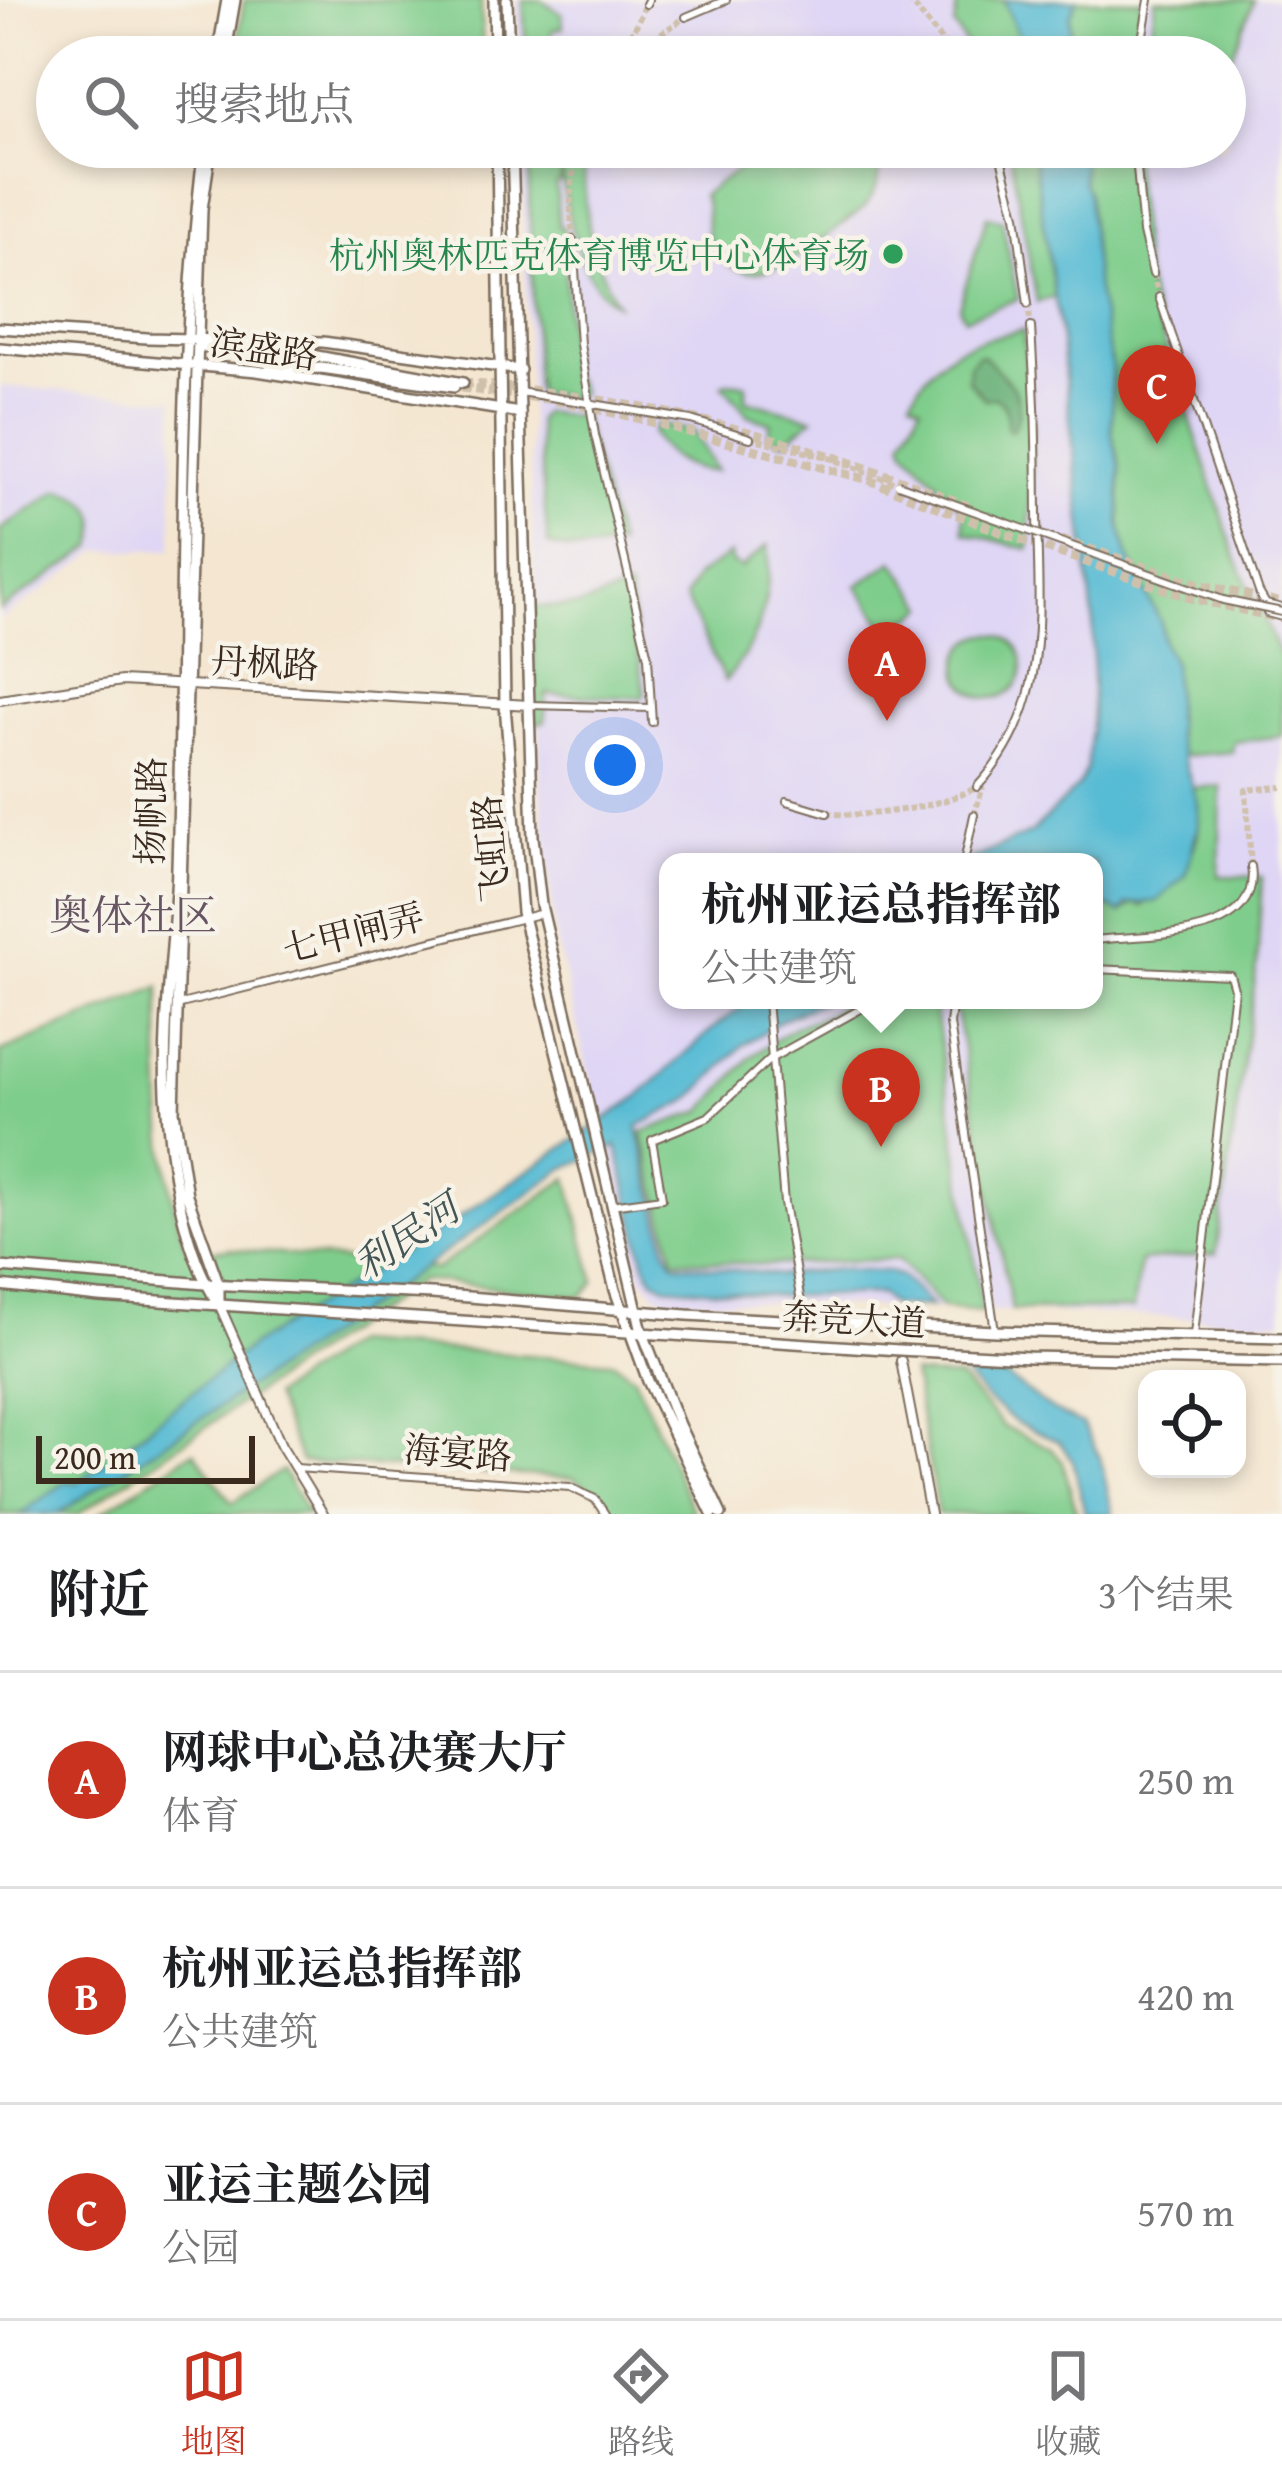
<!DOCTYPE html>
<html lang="zh">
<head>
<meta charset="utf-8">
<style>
	body { margin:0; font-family:"Gentium Book Plus","Noto Serif SC",serif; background:#f2f2f2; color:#202124 }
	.controls { position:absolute; right:36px; bottom:36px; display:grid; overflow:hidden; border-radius:24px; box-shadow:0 6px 18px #0003 }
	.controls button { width:108px; height:108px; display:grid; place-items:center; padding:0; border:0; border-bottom:3px solid #e0e0e0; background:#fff; color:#202124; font:60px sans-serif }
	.scale { position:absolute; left:36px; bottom:30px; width:219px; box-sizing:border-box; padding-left:12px; border:6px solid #3b2a1e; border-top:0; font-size:33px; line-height:42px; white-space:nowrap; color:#3b2a1e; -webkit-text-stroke:9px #f7f3e8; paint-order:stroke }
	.you { position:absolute; left:615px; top:765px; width:42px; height:42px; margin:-30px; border:9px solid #fff; border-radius:50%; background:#1a73e8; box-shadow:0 0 0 18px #1a73e833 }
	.badge { display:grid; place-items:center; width:78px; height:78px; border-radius:50%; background:#c8321e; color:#fff; font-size:39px; font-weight:700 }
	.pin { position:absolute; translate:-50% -99px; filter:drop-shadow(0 3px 6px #0008) }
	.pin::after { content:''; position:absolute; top:63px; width:42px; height:36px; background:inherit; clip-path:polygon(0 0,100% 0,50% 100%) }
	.popup { position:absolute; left:659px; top:853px; width:444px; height:156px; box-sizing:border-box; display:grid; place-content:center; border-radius:24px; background:#fff; filter:drop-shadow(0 3px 9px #0005); font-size:39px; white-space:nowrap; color:#757577 }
	.popup b { font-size:45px; color:#202124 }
	.popup::after { content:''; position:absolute; left:50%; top:100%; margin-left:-24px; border:24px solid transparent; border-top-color:#fff }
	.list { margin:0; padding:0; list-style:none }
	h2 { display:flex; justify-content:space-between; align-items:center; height:156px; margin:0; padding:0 48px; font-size:51px }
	h2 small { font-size:39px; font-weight:400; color:#757577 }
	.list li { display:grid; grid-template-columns:78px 1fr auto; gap:36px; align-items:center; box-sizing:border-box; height:216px; padding:0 48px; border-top:3px solid #e0e0e0 }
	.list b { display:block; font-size:45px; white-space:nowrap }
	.list p { margin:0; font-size:39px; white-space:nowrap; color:#757577 }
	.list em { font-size:39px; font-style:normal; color:#757577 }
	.icon { flex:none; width:66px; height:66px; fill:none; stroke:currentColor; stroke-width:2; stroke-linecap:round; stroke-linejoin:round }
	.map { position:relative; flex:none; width:1282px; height:1514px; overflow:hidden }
	.search { position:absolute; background:#fff; box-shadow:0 6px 18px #0003; left:36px; right:36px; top:36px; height:132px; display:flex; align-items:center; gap:30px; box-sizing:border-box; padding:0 42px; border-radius:66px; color:#757577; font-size:45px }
	.sheet { height:804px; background:#fff }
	nav { display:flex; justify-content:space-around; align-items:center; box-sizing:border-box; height:168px; border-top:3px solid #e0e0e0; background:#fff; font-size:33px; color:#757577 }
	nav a { display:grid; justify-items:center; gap:6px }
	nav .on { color:#c8321e }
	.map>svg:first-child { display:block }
	.built { fill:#dfd5f5; fill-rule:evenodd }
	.green { fill:#7fcd8c; stroke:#5d7c55; stroke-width:3 }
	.forest { fill:#67b078; stroke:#516d4b; stroke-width:3 }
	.water { fill:#56bbd4; stroke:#487279; stroke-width:3 }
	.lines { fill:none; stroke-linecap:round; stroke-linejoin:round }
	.minor-tunnel { stroke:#cfc0ac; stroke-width:6; stroke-dasharray:6 3; stroke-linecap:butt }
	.secondary-tunnel { stroke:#cfc0ac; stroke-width:9; stroke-dasharray:9 4.5; stroke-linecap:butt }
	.minor-casing { stroke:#7c6c5c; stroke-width:10 }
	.tertiary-casing { stroke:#7c6c5c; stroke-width:12 }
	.secondary-casing { stroke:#7c6c5c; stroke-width:14 }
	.primary-casing { stroke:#7c6c5c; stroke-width:14 }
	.minor { stroke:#fff; stroke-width:6 }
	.tertiary { stroke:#fff; stroke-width:8 }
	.secondary { stroke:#fff; stroke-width:9 }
	.primary { stroke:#fff; stroke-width:9 }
	.minor-bridge-casing { stroke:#7c6c5c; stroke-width:10; stroke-linecap:butt }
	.minor-bridge { stroke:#fff; stroke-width:6 }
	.leisure-dot { fill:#2e9e5b; stroke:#f7f3e8; stroke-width:4.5 }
	.labels { text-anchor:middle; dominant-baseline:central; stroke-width:9; stroke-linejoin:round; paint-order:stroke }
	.leisure-label { font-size:36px; fill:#27864d; stroke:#f7f3e8; text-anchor:end }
	.street-label { font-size:36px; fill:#3b2a1e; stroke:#f7f3e8 }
	.water-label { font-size:39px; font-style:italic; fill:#435655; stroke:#f7f3e8 }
	.quarter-label { font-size:42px; fill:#675563; stroke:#f7f3e8 }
</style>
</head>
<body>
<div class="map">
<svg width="1282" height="1514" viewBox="0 0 1282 1514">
	<rect width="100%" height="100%" fill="#f7f3e8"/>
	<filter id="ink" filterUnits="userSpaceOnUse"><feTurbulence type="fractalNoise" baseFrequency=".00833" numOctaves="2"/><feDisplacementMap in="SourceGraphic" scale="24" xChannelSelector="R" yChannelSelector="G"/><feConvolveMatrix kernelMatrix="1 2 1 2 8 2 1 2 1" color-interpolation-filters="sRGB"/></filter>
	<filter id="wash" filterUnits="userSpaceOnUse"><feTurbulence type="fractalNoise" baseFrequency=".004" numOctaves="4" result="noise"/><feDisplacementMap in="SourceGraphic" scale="48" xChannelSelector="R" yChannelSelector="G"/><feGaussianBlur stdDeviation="2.7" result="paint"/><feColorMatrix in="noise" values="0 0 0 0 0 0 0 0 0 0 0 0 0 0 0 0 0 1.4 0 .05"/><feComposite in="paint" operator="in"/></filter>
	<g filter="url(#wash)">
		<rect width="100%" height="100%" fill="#f4e6d0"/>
		<path class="built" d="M516 0H1282V1321L668 1299 656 1293 639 1273 572 1007 555 933 541 792 521 147H1225V57H518ZM668 862H1094V1000H668Z
			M0 386 174 399 172 549 99 551 0 620Z"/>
		<path class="green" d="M244 0H481L483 57H235Z
			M523 0H542L562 14 563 28 552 30V54L526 51Z
			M958 0H1004L1027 57H974L954 26Z
			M1077 0H1142L1134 57H1071L1070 15Z
			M1155 0H1254L1225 74V57H1149Z
			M528 147H562V154L564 147H585C581 202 589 255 617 304 579 285 564 208 562 168L560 182 556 184 559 227 564 228 566 247 531 249Z
			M770 147H872C883 172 880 189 862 209 822 237 754 310 713 248 701 230 712 211 702 195Z
			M1009 147H1032L1055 297 1037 302Z
			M1082 147H1131L1143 264 1152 305 1237 560 1282 660V736L1234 742 1232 752 1182 756 1176 737 1173 664 1163 642 1161 623 1128 557 1120 524V466L1112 434V368L1095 280 1088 196 1083 182Z
			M987 216 1002 220 1018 299 965 318 959 307Z
			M565 257 569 378H574L581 392 576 398 536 392 531 258Z
			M1023 330 1032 425 1029 549 964 532V511L906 449 903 440 921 405 911 399C941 346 967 343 1023 330Z
			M727 382 746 384V400L813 418 784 442 768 435 771 423 748 415 723 385Z
			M543 412 582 417 618 545C594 550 572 554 548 544L537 420Z
			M656 424 693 431 716 471C687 471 667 459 652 434Z
			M60 490C91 498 104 515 93 547L0 610V530Z
			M768 545C772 597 760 642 725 681L685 598 697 576 730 554 731 562 741 568Z
			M894 561 927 607 890 633 857 586Z
			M628 589 645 694 641 698 546 694 545 722 535 723 533 607 579 606Z
			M959 666a32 32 0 1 1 64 0a32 32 0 1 1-64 0Z
			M1221 786 1219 876 1262 877 1257 965 1216 1254 1140 1261 1133 1309 1012 1310 954 1000H1094V900L1121 913 1134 904 1143 906C1181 869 1214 846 1192 788Z
			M160 987C160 1079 157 1166 188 1253L229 1249 436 1269 568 1178 595 1282 582 1297 421 1280 78 1514H0V1052Z
			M849 1000H933L983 1312 943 1308 898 1259 766 1265 674 1259 642 1132 703 1111 751 1057 794 1027 826 1016Z
			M351 1343 612 1361 634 1376 694 1514H613L601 1494 573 1478 301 1462 273 1396Z
			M913 1374 959 1378 1004 1427 1051 1448 1063 1462 1077 1514H938Z
			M194 1451 232 1503 282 1470 308 1514H99Z"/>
		<path class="forest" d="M978 355H983C1005 379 1033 396 1011 431L1007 428C1007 414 1008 405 995 397L985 399 968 380 969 365Z"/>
		<path class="water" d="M1004 0H1077L1070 16 1071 57H1027Z
			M1032 147H1082L1083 182 1088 195 1095 280 1112 368V434L1120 466V524L1128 556 1161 623 1163 642 1173 664 1176 737 1198 803V826L1186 875 1157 901 1126 905 1121 913 1094 900V862H966L1032 832 1079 785 1087 767 1092 715 1093 618 1060 332Z
			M752 1000H825L783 1019 742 1046 691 1099 638 1126 667 1251 674 1263 781 1275 837 1269 887 1271 902 1277 932 1307 892 1306 880 1294 781 1296 667 1286 653 1278 645 1264 617 1146 565 1168 323 1338 58 1514H20L67 1481 78 1483 251 1346 453 1221 637 1098 717 1025Z
			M965 1375 1005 1376 1052 1410 1082 1424 1100 1457 1113 1514H1085L1073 1461 1059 1442 1017 1424 988 1401Z"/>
	</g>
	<g filter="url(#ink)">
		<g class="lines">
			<path class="minor-tunnel" d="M909 0 954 56
				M609 53 634 30 646 4
				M589 57 642 44
				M634 57 645 44 686 17
				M573 240C570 208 569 178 580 147
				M1153 274 1159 297
				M1028 304 1031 327
				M750 438 830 458 898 484
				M827 813C866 819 943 807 977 787
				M974 815 983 787
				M1251 866 1246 790 1282 787"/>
			<path class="secondary-tunnel" d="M463 383C643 398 807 440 973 508
				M461 388 547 399 629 416 869 480 1011 536 1190 598 1274 617
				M1062 540 1199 584 1282 603"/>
			<defs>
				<path id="minor" d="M646 4 648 0
					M686 17 726 0
					M954 56 955 57
					M1139 57 1149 0
					M998 147 1016 215 1028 304
					M1135 147 1143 232 1153 274
					M573 240 580 344 595 435 648 657 652 722
					M1159 297 1259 592
					M520 392 691 420 750 438
					M1282 608 1266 604 1259 592 1267 613 1282 617
					M529 705 651 708
					M977 787C1052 707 1038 612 1037 513 1037 451 1035 389 1031 327
					M787 801 827 813
					M964 862 974 815
					M1094 940C1145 934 1263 942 1251 866
					M1094 969 1230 975 1234 989 1194 1334
					M767 1000 784 1203 804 1320
					M953 1000 950 1024 995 1331
					M177 1005 543 913
					M611 1205 662 1198 652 1140 708 1117 770 1059 877 1000
					M296 1468 570 1487 595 1499 605 1514"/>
				<path id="tertiary" d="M0 700 122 681 529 705
					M219 1304 281 1445 323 1514
					M901 1361 930 1514"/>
				<path id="secondary" d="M217 57 227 0
					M225 57 235 0
					M204 147C174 386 185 627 177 867 175 942 162 1019 166 1094 169 1158 182 1252 219 1304
					M211 147 202 209 174 1111 187 1195 219 1285V1304
					M0 328 147 338 323 342 520 370
					M198 347 295 352 463 383
					M0 348 257 371 520 413
					M269 370 321 368 454 387"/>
				<path id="primary" d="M494 0 495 57
					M507 0 509 57
					M497 147 505 705 522 912 615 1290 648 1381 712 1514
					M512 147 533 837 541 905 642 1331 679 1425 721 1514
					M0 1267 205 1284 432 1294 687 1315 995 1331 1282 1338
					M0 1286 99 1297 899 1350 1029 1357 1282 1362"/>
			</defs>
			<use href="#minor" class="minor-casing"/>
			<use href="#tertiary" class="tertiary-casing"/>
			<use href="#secondary" class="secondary-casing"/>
			<use href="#primary" class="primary-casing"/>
			<use href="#minor" class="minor"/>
			<use href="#tertiary" class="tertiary"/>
			<use href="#secondary" class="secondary"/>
			<use href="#primary" class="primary"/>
			<defs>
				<path id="minor-bridge" d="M898 484 1223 600 1282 612"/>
			</defs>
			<use href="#minor-bridge" class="minor-bridge-casing"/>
			<use href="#minor-bridge" class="minor-bridge"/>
		</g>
	</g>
	<circle class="leisure-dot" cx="893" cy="254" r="12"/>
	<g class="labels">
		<g class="leisure-label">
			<text x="869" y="254">杭州奥林匹克体育博览中心体育场</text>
		</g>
		<g class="street-label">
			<text transform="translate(264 348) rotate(8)">滨盛路</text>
			<text transform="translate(265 662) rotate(3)">丹枫路</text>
			<text transform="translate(150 811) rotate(-89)">扬帆路</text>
			<text transform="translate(490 849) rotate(-95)">飞虹路</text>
			<text transform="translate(353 932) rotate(-14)">七甲闸弄</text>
			<text transform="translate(854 1319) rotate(3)">奔竞大道</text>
			<text transform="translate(458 1452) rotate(4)">海宴路</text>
		</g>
		<g class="water-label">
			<text transform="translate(406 1236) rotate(-34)">利民河</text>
		</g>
		<g class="quarter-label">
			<text x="133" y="914">奥体社区</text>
		</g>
	</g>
</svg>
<div class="controls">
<button><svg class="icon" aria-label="locate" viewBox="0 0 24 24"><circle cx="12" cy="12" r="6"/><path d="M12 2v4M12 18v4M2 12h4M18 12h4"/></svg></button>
</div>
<div class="scale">200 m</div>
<div class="you"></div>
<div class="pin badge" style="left:887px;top:721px">A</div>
<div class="pin badge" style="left:881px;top:1147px">B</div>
<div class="popup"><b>杭州亚运总指挥部</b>公共建筑</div>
<div class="pin badge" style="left:1157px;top:444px">C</div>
<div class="search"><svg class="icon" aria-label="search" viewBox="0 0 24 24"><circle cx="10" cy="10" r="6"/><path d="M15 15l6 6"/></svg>搜索地点</div>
</div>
<section class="sheet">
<h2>附近<small>3个结果</small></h2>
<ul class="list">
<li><span class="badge">A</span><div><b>网球中心总决赛大厅</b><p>体育</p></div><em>250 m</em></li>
<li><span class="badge">B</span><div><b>杭州亚运总指挥部</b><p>公共建筑</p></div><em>420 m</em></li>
<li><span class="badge">C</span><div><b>亚运主题公园</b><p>公园</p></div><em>570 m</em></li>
</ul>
</section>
<nav>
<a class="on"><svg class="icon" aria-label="map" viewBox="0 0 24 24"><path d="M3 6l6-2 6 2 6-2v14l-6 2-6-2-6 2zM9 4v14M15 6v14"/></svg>地图</a>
<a><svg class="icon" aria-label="directions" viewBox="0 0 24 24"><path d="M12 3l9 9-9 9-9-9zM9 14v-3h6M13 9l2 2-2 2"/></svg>路线</a>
<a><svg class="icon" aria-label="saved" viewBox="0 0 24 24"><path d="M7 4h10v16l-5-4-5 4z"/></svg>收藏</a>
</nav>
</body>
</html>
